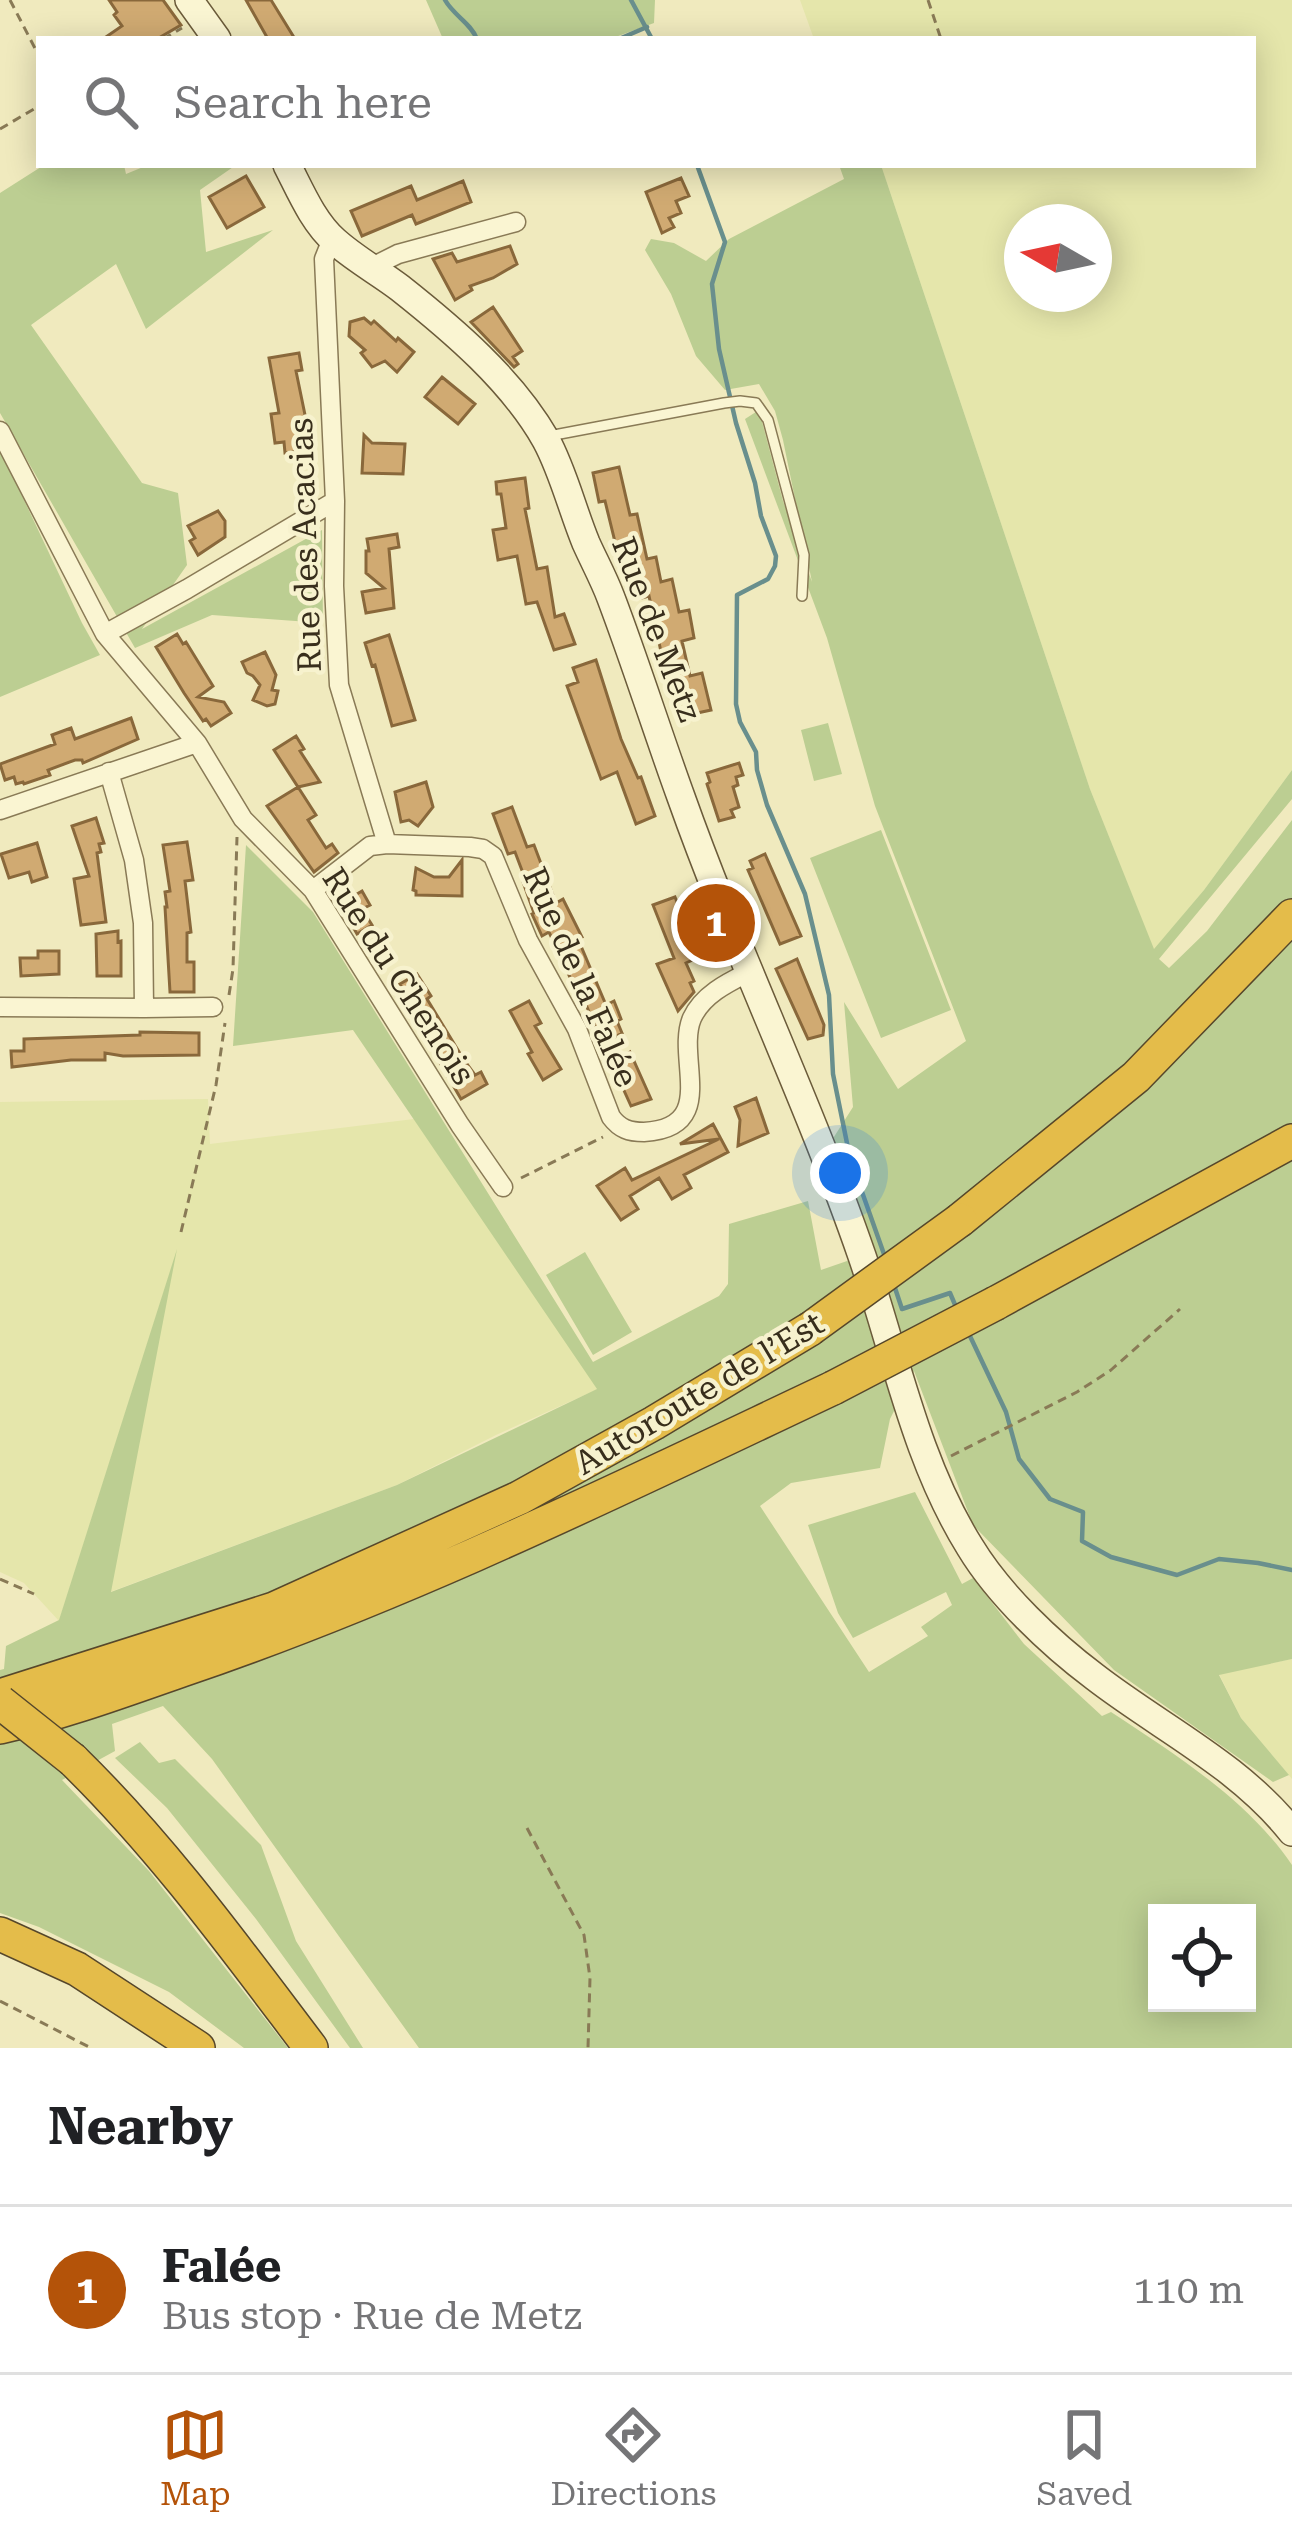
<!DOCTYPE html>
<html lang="en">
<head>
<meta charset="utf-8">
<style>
	body { margin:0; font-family:"Roboto Serif",serif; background:#f2f2f2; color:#202124 }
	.controls { position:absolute; right:36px; bottom:36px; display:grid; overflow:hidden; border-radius:0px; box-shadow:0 6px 30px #0003 }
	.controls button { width:108px; height:108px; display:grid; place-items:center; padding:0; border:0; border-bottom:3px solid #e0e0e0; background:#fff; color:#202124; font:60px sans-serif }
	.compass { position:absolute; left:1004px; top:204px; width:108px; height:108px; border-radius:50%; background:#fff; box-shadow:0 6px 30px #0003; rotate:279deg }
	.you { position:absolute; left:840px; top:1173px; width:42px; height:42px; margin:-30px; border:9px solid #fff; border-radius:50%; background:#1a73e8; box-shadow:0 0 0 18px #1a73e833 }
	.badge { display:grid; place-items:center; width:78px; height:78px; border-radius:50%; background:#b45309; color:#fff; font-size:39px; font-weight:700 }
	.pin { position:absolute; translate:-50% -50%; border:6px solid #fff; box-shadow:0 3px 12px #0006 }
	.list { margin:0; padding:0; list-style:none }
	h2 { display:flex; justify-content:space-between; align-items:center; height:156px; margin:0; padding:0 48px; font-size:51px }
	h2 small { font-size:39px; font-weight:400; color:#757577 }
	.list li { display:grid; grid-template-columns:78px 1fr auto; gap:36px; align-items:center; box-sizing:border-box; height:168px; padding:0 48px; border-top:3px solid #e0e0e0 }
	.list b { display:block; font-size:45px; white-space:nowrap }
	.list p { margin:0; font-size:39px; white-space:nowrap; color:#757577 }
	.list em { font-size:39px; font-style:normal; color:#757577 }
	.icon { flex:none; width:66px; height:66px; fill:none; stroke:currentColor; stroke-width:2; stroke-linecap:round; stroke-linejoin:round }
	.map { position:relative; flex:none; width:1292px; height:2048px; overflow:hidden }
	.search { position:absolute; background:#fff; box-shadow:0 6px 30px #0003; left:36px; right:36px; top:36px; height:132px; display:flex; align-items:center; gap:30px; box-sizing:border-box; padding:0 42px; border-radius:0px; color:#757577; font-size:45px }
	.sheet { height:324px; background:#fff }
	nav { display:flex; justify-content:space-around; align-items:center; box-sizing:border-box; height:168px; border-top:3px solid #e0e0e0; background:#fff; font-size:33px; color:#757577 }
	nav a { display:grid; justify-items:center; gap:6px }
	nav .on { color:#b45309 }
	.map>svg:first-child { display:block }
	.farmland { fill:#e5e6ab; fill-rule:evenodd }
	.green { fill:#bcce92; fill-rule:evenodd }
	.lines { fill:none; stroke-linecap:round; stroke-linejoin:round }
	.stream { stroke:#698f8d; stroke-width:4.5 }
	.building { fill:#d0aa72; stroke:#89683b; stroke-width:3 }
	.service-casing { stroke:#897a56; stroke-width:12 }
	.minor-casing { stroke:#897a56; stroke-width:21 }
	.secondary-casing { stroke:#6b5b3a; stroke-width:30 }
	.motorway-casing { stroke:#56472b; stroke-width:36 }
	.path { stroke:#897a56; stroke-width:3; stroke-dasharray:9 6; stroke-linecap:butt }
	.service { stroke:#faf5d2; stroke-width:9 }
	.minor { stroke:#faf5d2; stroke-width:18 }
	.secondary { stroke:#faf5d2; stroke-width:27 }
	.motorway { stroke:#e4bc4a; stroke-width:33 }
	.motorway-bridge-casing { stroke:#56472b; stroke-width:36; stroke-linecap:butt }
	.motorway-bridge { stroke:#e4bc4a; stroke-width:33 }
	.labels { text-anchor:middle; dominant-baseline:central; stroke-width:9; stroke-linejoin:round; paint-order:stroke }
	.street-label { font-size:33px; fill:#382e1c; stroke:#f7f2ce }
</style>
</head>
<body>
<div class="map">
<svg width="1292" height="2048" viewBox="0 0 1292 2048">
	<rect width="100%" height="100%" fill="#f0eabe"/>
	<path class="farmland" d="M800 0H1292V770L1204 890 1154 950 1090 789 881 165H1253V39H814ZM1022 222H1094V294H1022Z
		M208 1099 210 1144 414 1119 598 1389 496 1435 397 1485 110 1592 173 1263 59 1621 24 1583 0 1572V1102Z
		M1292 1659V1779L1241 1718 1219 1674Z"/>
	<path class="green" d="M426 0H655L654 23 610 39H443Z
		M44 165H124L126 174 148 165H236L200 190 206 252 273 230 146 329 116 264 31 325 142 483 178 493 187 565 142 629 322 530 323 623 212 615 135 648 0 413V193Z
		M839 165H881L1090 789 1154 949 1204 890 1292 770V799L1159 959 1169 968 1207 931 1292 820V1659L1219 1675 1241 1718 1289 1775 1273 1782 1114 1670 973 1525 914 1371 890 1419 880 1468 791 1483 760 1506 869 1672 928 1636 921 1627 952 1605 946 1592 853 1638 838 1613 808 1525 915 1492 962 1584 973 1578 1024 1644 1102 1716 1111 1712C1176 1755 1247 1799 1292 1865V2048H419L212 1759 163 1706 112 1724 115 1751 62 1780 149 1871 288 2048H244L169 1992 39 1927 0 1913V1670L4 1669 6 1646 59 1620 177 1249 111 1592 397 1485 597 1389 353 1030 233 1046 246 845 313 912 593 1362 719 1296 728 1284 729 1224 808 1201 821 1270 876 1251 832 1140 853 1107 844 1002 898 1089 966 1041 875 806 827 638 745 419 759 410 783 501 812 582 783 440 775 411 759 384 725 390 696 356 671 294 645 250 651 239 674 243 706 261 729 239 844 179ZM1157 1913H1247V2003H1157Z
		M0 449 82 623 100 655 0 697Z
		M828 723 842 774 814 781 801 730Z
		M881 830 951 1010 881 1038 810 858Z
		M585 1252 632 1332 593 1355 546 1275Z
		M140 1742 159 1763 175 1759 261 1845 296 1941 363 2048H350L256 1919 167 1808 115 1758Z"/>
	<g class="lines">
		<path class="stream" d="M445 0C454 16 470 22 477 39
			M631 0 652 39
			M619 39 647 27
			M697 165 725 242 712 284 719 349 736 423 755 483 761 516 776 556 775 566 768 579 737 595 736 704 740 722 756 752 757 770 767 805 805 894 829 995 833 1074 850 1158 885 1257
			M894 1285 902 1309 950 1293 956 1307
			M969 1334 1006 1412 1019 1459 1050 1499 1083 1512 1082 1541 1111 1557 1177 1575 1219 1559 1258 1563 1292 1570"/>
	</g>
	<path class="building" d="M109 0H163L181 25 157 39H103L122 26 114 15 117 12Z
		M246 0H271L295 39H268Z
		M246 176 264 207 227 228 209 197Z
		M681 178 689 196 676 201 681 213 669 218 674 227 662 233 646 192Z
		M463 181 471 202 416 224 412 215 362 236 351 211 411 186 417 200Z
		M510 246 517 264 493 278 470 286 472 290 455 300 433 259 452 253 457 262Z
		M493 307 522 351 513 357 518 364 514 367 471 322Z
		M364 318 371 324 374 321 396 341 398 338 414 352 397 372 385 361 372 367 361 353 365 350 349 336 350 322Z
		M299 353 302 370 296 371 312 449 285 453 284 442 275 443 271 414 279 413 269 358Z
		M442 377 475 404 458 424 425 397Z
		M364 435 372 443 405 444 403 474 362 473Z
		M619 467 630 515 637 514 647 559 656 557 661 582 672 579 679 612 689 610 694 638 682 641 690 676 702 673 711 710 688 715 683 696 680 697 671 659 663 661 649 596 642 598 630 547 617 550 605 501 599 502 593 473Z
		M525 478 529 508 525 509 537 569 547 567 555 617 564 614 575 644 554 650 537 602 526 604 517 556 498 560 493 530 506 528 501 494H497L496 482Z
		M218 511 225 521V537L198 555 190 541 195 538 188 526Z
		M397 534 399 547 389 549 394 608 366 613 362 592 384 588 366 573V551H369L367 539Z
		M177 634 183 644 186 642 213 686 198 697 224 702 231 713 211 726 206 719 203 721 184 693 156 647Z
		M389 635 415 720 392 726 375 665 372 666 365 643Z
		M265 652 276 675 272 690 278 691 275 704 267 706 253 700 260 685 253 676 247 673 242 662Z
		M596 660 621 739 638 778 641 777 655 816 636 824 617 772 601 779 567 686 578 682 573 668Z
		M131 718 138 739 83 763 82 760H75L48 770 50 775 24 784 23 782 16 784 14 777 5 780 0 764 55 744 52 735 71 728 75 739Z
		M296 736 304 749 300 751 320 782 298 787 274 750Z
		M739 763 743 775 736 777 738 785 733 787 739 807 731 810 734 817 719 821 707 784 710 782 707 773Z
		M426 782 433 807 418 826 409 820 401 822 395 792Z
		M298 787 316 815 308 820 326 848 332 844 338 853 314 872 267 806Z
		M512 807 527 847 534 845 556 903 563 899 582 937 578 939 606 1005 614 1001 618 1011 621 1019 617 1021 622 1033 603 1044 580 991 578 992 574 986 549 932 542 936 532 914 534 913 523 882 526 881 515 852 508 854 493 814Z
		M96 818 104 843 99 844 101 852 97 853 106 922 81 925 74 879 89 876 72 826Z
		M187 842 193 880 185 881 191 932 187 933V962H194V992H170L165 907H167L165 892 170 891 163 845Z
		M37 843 47 877 32 882 29 872 9 878 1 854Z
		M765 854 801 936 780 944 748 870 753 868 750 861Z
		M462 860V896L416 895V891L413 890 416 868 434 877H449Z
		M362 891 370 905 362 909 372 925 357 934 340 904Z
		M675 897 681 912 678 914 697 958 686 963 694 981 690 983 694 992 678 1011 657 964 674 958 653 905Z
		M118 931V942L121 941V976H97L96 934Z
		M38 951H59V974L21 976 20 958H38Z
		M797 959 824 1025 823 1035 808 1039 776 969Z
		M417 974 431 996 427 999 464 1060 475 1075 481 1072 487 1084 461 1099 419 1027 423 1024 400 984Z
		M529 1001 541 1023 535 1026 561 1069 543 1080 528 1054 532 1052 510 1011Z
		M140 1032 199 1033V1055L123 1056 105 1053V1060H71L12 1067 11 1051H24V1039L140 1035Z
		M630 1052 651 1099 631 1106 612 1064Z
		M756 1098 768 1133 738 1146 740 1120 735 1107Z
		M713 1124 728 1152 684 1175 691 1188 672 1199 659 1178 630 1196 638 1209 621 1220 597 1186 625 1168 632 1180 719 1139 680 1144Z"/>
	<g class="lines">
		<defs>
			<path id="service" d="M549 436 724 403 740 401 756 403 768 420 804 555 802 596"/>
			<path id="minor" d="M332 239 324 259 335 501 334 586 339 685 387 844
				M372 267 398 254 516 222
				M0 431 105 634
				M335 501 187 589 105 634 197 743 243 819 313 890 460 1125 503 1187
				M109 772 134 860 143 923 144 1008 213 1007
				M0 810 197 743
				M313 890 370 846 387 844 470 847 483 849 493 856 528 940 577 1029 611 1117C620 1129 629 1132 644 1132 720 1128 675 1058 692 1018 703 994 729 982 751 971
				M0 1007 144 1008"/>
			<path id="secondary" d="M189 0 217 39
				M287 165C300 190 313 222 335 241 355 259 379 272 400 288 453 330 512 380 546 440 563 471 572 509 586 543 594 561 604 579 611 598 636 664 657 731 681 797 736 952 808 1100 862 1256 895 1352 915 1459 970 1547 999 1595 1051 1644 1095 1677 1161 1728 1239 1765 1292 1832"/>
			<path id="motorway" d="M960 1220 1136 1077 1292 916
				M996 1303 1292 1141
				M0 1696 274 1609 519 1498 654 1423 810 1329
				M0 1727C62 1713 122 1691 182 1670 406 1594 619 1489 833 1388
				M73 1760C162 1847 236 1949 311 2048
				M0 1934 77 1969 198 2048"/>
		</defs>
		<use href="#service" class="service-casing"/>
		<use href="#minor" class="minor-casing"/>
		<use href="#secondary" class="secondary-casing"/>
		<use href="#motorway" class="motorway-casing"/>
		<path class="path" d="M10 0 39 56
			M928 0 941 39
			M163 39 182 28
			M0 129 39 106
			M229 995 233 969 237 837
			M521 1178 603 1137
			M181 1232 216 1085 225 1023
			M951 1456 1077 1392 1111 1370 1180 1309
			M0 1579 34 1594
			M527 1828 584 1935 590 1978 588 2048
			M0 2001 91 2048"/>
		<use href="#service" class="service"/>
		<use href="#minor" class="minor"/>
		<use href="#secondary" class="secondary"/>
		<use href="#motorway" class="motorway"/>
		<defs>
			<path id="motorway-bridge" d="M810 1329 960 1220
				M833 1388 996 1303
				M0 1702 73 1760"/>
		</defs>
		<use href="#motorway-bridge" class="motorway-bridge-casing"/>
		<use href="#motorway-bridge" class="motorway-bridge"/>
	</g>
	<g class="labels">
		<g class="street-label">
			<text transform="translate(305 545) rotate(-92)">Rue des Acacias</text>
			<text transform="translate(657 629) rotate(69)">Rue de Metz</text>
			<text transform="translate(399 976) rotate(57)">Rue du Chenois</text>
			<text transform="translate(581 977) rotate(66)">Rue de la Falée</text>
			<text transform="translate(699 1393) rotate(-31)">Autoroute de l’Est</text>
		</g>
	</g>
</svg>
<div class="controls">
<button><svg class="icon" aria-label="locate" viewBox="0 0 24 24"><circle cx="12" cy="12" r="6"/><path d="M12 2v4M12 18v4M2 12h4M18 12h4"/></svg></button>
</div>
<svg class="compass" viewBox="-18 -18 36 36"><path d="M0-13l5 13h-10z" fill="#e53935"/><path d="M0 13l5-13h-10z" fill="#757577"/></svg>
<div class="you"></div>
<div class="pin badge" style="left:716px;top:923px">1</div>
<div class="search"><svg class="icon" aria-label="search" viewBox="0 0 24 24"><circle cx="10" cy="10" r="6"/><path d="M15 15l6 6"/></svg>Search here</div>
</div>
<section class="sheet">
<h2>Nearby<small></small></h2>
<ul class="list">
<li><span class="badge">1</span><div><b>Falée</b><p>Bus stop · Rue de Metz</p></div><em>110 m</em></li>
</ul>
</section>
<nav>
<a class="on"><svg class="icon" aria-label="map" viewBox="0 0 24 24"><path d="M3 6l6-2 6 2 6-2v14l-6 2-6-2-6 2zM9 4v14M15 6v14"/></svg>Map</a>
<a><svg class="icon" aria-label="directions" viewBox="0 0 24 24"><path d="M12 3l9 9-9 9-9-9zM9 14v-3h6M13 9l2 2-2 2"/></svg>Directions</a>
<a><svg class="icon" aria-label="saved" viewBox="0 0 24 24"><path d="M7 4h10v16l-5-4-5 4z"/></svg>Saved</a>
</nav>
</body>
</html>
